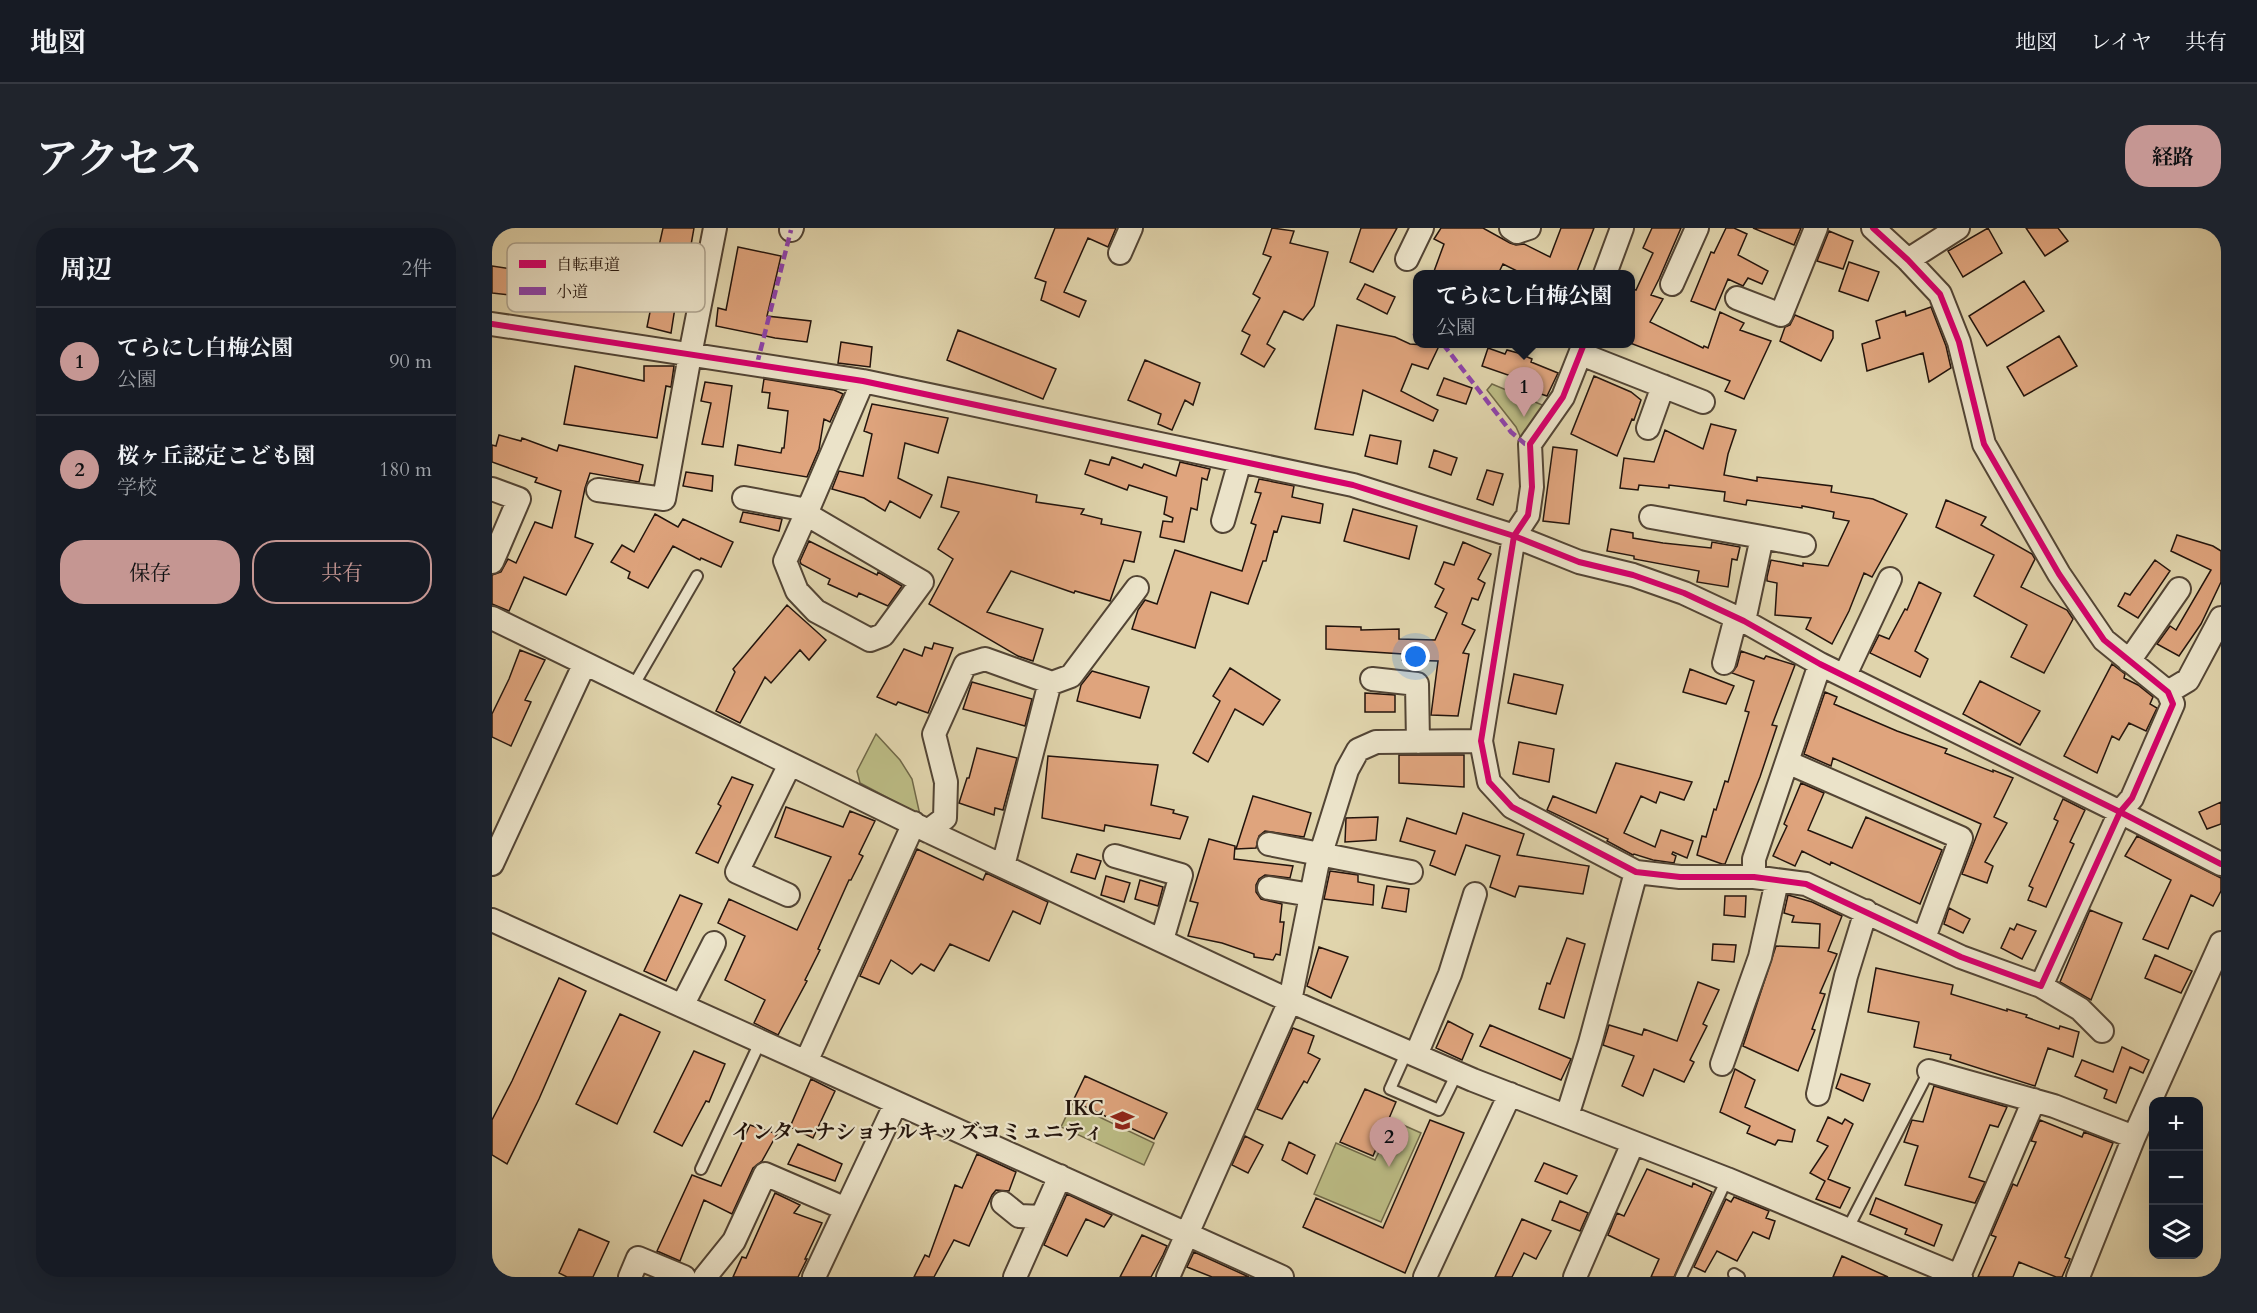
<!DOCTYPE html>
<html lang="ja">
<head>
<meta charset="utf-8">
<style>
	body { margin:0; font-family:Cardo,"Noto Serif JP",serif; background:#20242c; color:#f1f3f6 }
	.controls { position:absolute; right:18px; bottom:18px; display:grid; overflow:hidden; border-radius:12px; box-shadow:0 6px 24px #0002 }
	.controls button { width:54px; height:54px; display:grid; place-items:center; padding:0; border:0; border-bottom:2px solid #363941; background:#171b24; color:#f1f3f6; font:30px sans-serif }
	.you { position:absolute; left:924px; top:429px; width:21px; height:21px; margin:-15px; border:4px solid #fff; border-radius:50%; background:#1a73e8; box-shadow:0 0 0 9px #1a73e833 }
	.badge { display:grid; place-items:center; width:39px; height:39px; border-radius:50%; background:#c59692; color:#111; font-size:20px; font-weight:700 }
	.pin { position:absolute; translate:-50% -50px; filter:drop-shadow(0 2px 3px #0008) }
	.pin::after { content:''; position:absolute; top:32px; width:21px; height:18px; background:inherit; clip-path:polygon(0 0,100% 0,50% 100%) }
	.popup { position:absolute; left:921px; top:42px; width:222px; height:78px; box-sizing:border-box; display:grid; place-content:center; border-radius:12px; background:#171b24; filter:drop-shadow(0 2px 4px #0005); font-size:20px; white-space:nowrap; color:#9ea1a6 }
	.popup b { font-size:22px; color:#f1f3f6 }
	.popup::after { content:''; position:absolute; left:50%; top:100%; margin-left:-12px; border:12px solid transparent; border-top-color:#171b24 }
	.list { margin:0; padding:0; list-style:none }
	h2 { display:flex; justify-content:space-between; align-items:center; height:78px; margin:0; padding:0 24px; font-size:26px }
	h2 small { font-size:20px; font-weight:400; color:#9ea1a6 }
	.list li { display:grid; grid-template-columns:39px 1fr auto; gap:18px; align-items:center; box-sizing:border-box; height:108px; padding:0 24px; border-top:2px solid #363941 }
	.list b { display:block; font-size:22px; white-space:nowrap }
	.list p { margin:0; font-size:20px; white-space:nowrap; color:#9ea1a6 }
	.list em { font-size:20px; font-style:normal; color:#9ea1a6 }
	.actions { display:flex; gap:12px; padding:18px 24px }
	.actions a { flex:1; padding:14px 0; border:2px solid #c59692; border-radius:24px; text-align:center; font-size:21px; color:#c59692 }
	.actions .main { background:#c59692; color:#111 }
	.icon { flex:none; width:33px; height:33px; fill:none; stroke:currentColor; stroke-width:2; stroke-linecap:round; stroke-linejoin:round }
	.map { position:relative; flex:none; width:1729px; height:1049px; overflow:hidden; border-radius:24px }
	header { display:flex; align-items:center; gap:36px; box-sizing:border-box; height:84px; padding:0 30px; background:#171b24; border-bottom:2px solid #363941 }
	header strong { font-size:28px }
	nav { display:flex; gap:33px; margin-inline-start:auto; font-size:21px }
	.intro { display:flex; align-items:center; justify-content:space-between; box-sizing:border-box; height:144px; padding:0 36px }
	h1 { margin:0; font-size:42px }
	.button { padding:15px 27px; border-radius:24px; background:#c59692; color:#111; font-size:21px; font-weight:700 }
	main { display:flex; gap:36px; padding:0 36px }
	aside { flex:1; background:#171b24; border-radius:24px; box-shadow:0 6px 24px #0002 }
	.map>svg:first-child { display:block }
	.green { fill:#bbbb84; stroke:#706848; stroke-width:1.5 }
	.building { fill:#dfa47d; stroke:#24150d; stroke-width:1.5 }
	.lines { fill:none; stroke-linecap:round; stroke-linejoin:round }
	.service-casing { stroke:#534535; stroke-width:14 }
	.minor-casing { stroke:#534535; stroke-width:26 }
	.service { stroke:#ebe3c9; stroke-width:10 }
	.minor { stroke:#ebe3c9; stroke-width:22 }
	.quiet { stroke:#8e44ad; stroke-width:4.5; stroke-dasharray:9 4.5; stroke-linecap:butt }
	.cycleway-casing { stroke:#ebe3c9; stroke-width:10 }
	.cycleway { stroke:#d6006c; stroke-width:6 }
	.labels { text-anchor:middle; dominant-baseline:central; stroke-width:4.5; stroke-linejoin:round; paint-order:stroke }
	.poi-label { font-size:21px; font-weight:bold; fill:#24150d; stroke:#ebe3c9; text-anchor:end }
	.key { fill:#ebe3c9; stroke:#afa591; stroke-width:1.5 }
	.key-label { font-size:16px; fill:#24150d }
</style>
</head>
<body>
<header>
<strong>地図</strong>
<nav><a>地図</a><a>レイヤ</a><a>共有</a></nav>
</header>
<div class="intro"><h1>アクセス</h1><a class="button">経路</a></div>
<main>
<aside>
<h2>周辺<small>2件</small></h2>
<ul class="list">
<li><span class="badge">1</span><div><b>てらにし白梅公園</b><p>公園</p></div><em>90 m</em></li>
<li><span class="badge">2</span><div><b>桜ヶ丘認定こども園</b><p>学校</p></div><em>180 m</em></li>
</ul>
<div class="actions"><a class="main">保存</a><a>共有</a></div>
</aside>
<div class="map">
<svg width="1729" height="1049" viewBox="0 0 1729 1049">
	<rect width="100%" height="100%" fill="#e0d4ac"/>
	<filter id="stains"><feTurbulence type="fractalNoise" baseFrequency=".00333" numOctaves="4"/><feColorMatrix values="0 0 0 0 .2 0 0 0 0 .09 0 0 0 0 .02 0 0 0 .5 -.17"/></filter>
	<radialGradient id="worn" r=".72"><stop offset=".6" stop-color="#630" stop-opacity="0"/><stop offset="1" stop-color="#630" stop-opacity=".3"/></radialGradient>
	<path class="green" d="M1000 156 1055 179 1029 210 1024 199 995 162Z
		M384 506 408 532 420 551 428 587 368 555 365 543Z
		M580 876 662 915 652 937 569 899Z
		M902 893 929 905 889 994 822 966 844 915 883 932Z"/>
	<path class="building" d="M171 0H202L190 68 185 67 179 105 155 99 162 64H160L163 36Z
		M563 0H624L616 19 596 10 572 64 594 73 587 89 549 72 554 54 543 50Z
		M780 0 802 3 798 15 836 24 822 78 811 92 792 83 775 116 783 121 772 139 749 126 758 107 750 103 768 70 761 66 779 29 771 26Z
		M869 0H905L881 44 858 34Z
		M949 0H991L1018 15 1024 17 1032 16 1058 29 1069 0H1102L1084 46H1031L1011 36 1006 46H941L952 16 942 11Z
		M1160 0H1189L1167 51 1159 67 1171 71 1158 94 1211 120 1212 118 1216 120 1228 84 1252 95 1248 102 1279 113 1252 171 1233 163 1238 153 1138 115V60L1144 62 1161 25 1151 20Z
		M1234 0H1242L1255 6 1246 27 1276 43 1270 56 1256 50 1251 58 1236 51 1223 82 1199 73 1219 24 1222 25Z
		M1261 0H1309L1302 17Z
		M1496 0 1510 25 1471 49 1456 23Z
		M1534 0H1566L1576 13 1553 28Z
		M1337 3 1361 13 1351 41 1325 33Z
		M246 19 289 28 275 88 319 93 315 114 283 110 224 98 226 80 234 82Z
		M54 28 127 40 122 68 50 55Z
		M1357 34 1387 44 1376 73 1347 63Z
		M0 38 39 44 35 69 0 65Z
		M1532 53 1552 83 1495 118 1477 88Z
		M873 56 903 69 895 86 865 71Z
		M1439 79 1454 118 1459 140 1437 154 1431 125 1375 143 1370 116 1388 110 1384 93 1413 83 1414 88Z
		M1303 87 1341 103V110L1329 133 1288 113 1293 99 1298 97Z
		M845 97 903 109 918 116 947 118 936 141 920 136 909 163 946 182 941 193 871 162 861 207 823 201Z
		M466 102 564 141 551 171 455 132Z
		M1567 108 1585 138 1532 168 1515 139Z
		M349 114 380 119 378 139 346 135Z
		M996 120 1013 126 1015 122 1026 125 1040 131 1039 134 1066 145 1055 168 1034 161 1036 154 990 138Z
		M653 132 708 155 701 177 693 172 680 202 666 196 669 186 636 172Z
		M83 138 152 153V138H182L179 159 174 158 165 210 72 196Z
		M1102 148 1139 164 1149 172 1142 192 1140 191 1125 228 1079 206Z
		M952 150 980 160 974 176 945 167Z
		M272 151 342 162 351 166 338 194 332 191 327 221 315 249 243 237 246 217 289 225 290 220H292L296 183 276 180 278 165 270 164Z
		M213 154 240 158 231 219 210 216 219 175 209 173Z
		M380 176 456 190 446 225 413 215 406 250 440 267 428 290 398 273 393 283 372 270 340 261 347 243 371 248 380 206 372 203Z
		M1219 196 1244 202 1236 226 1232 247 1265 253V249L1340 258 1339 264 1381 271 1415 286 1380 349 1372 345 1357 383 1340 416 1314 401 1319 390 1283 387 1285 355 1275 353V349L1279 332 1311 338V335L1336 338 1357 293 1341 290 1342 284 1310 278V280L1255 272 1254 277 1232 273 1233 264 1177 257V260L1147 257 1146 262 1128 260 1132 230 1162 234 1173 202 1211 221Z
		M7 207 29 213 30 210 65 223 67 217 151 237 147 254 98 245 93 260 83 309 101 316 74 367 32 349 17 383 0 376V347L9 344 16 331 24 335 43 294 60 300 69 263 43 254 45 250 0 234V217L4 218Z
		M878 207 909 213 905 236 873 228Z
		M1061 219 1085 222 1077 296 1051 293Z
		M942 222 965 230 959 247 937 239Z
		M620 229 650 240 652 236 684 248 688 234 718 241 715 252 710 250 705 282 699 280 692 314 668 309 671 293 680 294 681 290 672 286 675 269 637 257 635 262 593 246 598 232 617 237Z
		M995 242 1011 246 1001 277 985 271Z
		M194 244 221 248 220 263 191 258Z
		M456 249 545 267 544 274 592 281 589 286 610 291 609 296 649 304 642 334 632 332 618 373 583 363 582 365 519 343 495 384 551 401 541 433 526 428 437 376 461 331 446 321 467 284 449 279Z
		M767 251 802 258 800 269 831 276 828 295 790 288 785 304 782 303 774 333H771L756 376 719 364 703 420 640 401 646 382 653 372 665 376 683 322 750 343 764 297 759 295 769 265 763 264Z
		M1454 272 1494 289 1489 297 1540 326 1543 331 1529 359 1575 382 1581 391 1552 445 1519 429 1535 397 1482 368 1502 327 1444 299Z
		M861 281 925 298 917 331 852 313Z
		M251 284 290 291 287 303 248 294Z
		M163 286 186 299 191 291 241 314 229 339 209 330 208 332 181 318 156 360 136 350 138 344 119 334 130 317 142 324Z
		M1119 301 1141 305V310L1171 315 1219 320 1220 314 1248 319 1245 332 1240 331 1236 359 1205 354 1207 343 1142 331V328L1115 323Z
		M1685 307 1721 318 1729 323V354L1709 396 1687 428 1665 416 1678 398 1684 402 1719 342 1679 323Z
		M317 313 385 347 386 344 410 358 396 378 367 365 365 369 336 356 338 351 309 336 308 333Z
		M971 314 999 326 986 351 993 355 986 372 980 370 970 396 983 402 971 425 977 426 966 488 939 487 946 433 910 432 911 426 834 421V398L869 399V402L907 401V411L943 412 955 385 943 379 952 361 943 356 952 334 962 337Z
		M1663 332 1678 343 1646 390 1626 378 1633 365 1638 367Z
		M1427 354 1449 365 1423 423 1436 431 1428 449 1378 425 1387 407 1397 411 1413 381 1415 382Z
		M295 377 334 412 317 432 308 422 279 455 273 449 248 495 224 483 243 444 241 441Z
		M442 415 461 420 436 485 406 474 404 477 385 469 412 421 430 428 433 419 440 421Z
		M28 422 53 432 33 472 39 474 19 518 0 509V486L17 451Z
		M1249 423 1272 431 1274 428 1303 437 1280 497 1285 498 1268 549 1233 636H1230L1205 627 1210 608 1214 609 1222 581 1224 582 1233 553 1236 554 1257 484 1253 483 1262 453 1240 445 1245 438Z
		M1620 436 1633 446 1632 450 1646 457 1661 469 1658 476 1665 480 1654 503 1637 495 1627 512 1620 508 1605 545 1572 528Z
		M738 440 788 472 771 497 743 481 716 534 701 525 728 473 721 468Z
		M1198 441 1242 458 1234 476 1191 464Z
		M600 443 657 459 648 490 585 473 589 457Z
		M1022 446 1071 457 1064 486 1016 475Z
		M1488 453 1548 483 1528 517 1471 486Z
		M480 454 540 471 533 498 471 481Z
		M1333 464 1345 469 1342 476 1405 503 1455 521 1453 525 1501 544V542L1521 550 1502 589 1515 595 1493 634 1501 638 1495 655 1470 646 1489 596 1341 530 1339 538 1312 526Z
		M873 465 903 467V484H873Z
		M1027 514 1062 521 1057 554 1021 546Z
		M485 520 525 530 511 582 503 580 502 587 467 575 475 550H477Z
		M907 527H972V559L907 555Z
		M556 528 666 537 659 577 682 582 681 585 696 589 688 611 613 597 612 603 550 590Z
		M1124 535 1200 554 1192 572 1168 564 1164 575 1149 568 1132 605 1163 619 1169 602 1201 613 1195 630 1181 624 1180 626 1184 628 1182 635 1161 632 1142 626 1141 627 1115 613 1116 611 1055 582 1061 568 1104 585Z
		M240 549 261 557 226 635 204 625 229 578 226 576Z
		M1309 555 1332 565 1316 602 1360 620 1374 589 1450 622 1428 676 1339 634 1338 637 1310 623 1303 638 1281 628 1295 598 1292 596Z
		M761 568 819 585 812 609 773 603 767 608 764 620 744 621Z
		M1571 571 1593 582 1578 614 1582 616 1554 679 1536 672 1541 660 1537 658 1566 593 1562 591Z
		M1729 574V596L1715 601 1707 584Z
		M294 579 351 599 358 583 383 593 367 626 371 628 359 652H357L326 721 328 722 313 752 315 753 286 807 262 795 273 772 233 752 253 708 226 695 237 671 305 702 339 629 283 609Z
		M971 585 1032 606 1025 627 1097 638 1091 666 1027 658 1023 669 998 659 1008 628 974 617 963 647 938 637 943 623 908 613 915 590 964 606Z
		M886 589 884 612 853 614 854 590Z
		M1645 608 1729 650V663L1721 678 1699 667 1676 721 1651 711 1679 652 1633 628Z
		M717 611 743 618 742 631 801 638 798 650 773 647 767 651 764 657V664L769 671 790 676 788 694H792L788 727 784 726 781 732 762 729V726L730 715 696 708 706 675 698 673Z
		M425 621 491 652 494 645 556 674 548 696 521 683 497 733 458 716 442 743 429 736 420 746 399 732 387 756 368 748Z
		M585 626 609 633 603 651 579 644Z
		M838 643 866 647V654L882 657 881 677 832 671Z
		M614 648 638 655 632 674 609 667Z
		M648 652 671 659 666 678 643 671Z
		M895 658 917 661 914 684 890 680Z
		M188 667 210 676 174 753 152 743Z
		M1296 667 1320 674 1350 688 1336 723 1345 726 1328 765 1333 766 1320 801 1323 802 1306 843 1251 818 1284 718 1327 720 1328 696 1300 694 1302 688 1292 685Z
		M1233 668H1254L1253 689 1232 687Z
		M1457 680 1478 691 1471 705 1452 696Z
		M1598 682 1630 695 1599 772 1568 754Z
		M1525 696 1544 703 1530 731 1509 720 1518 700 1522 702Z
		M1075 710 1093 716 1072 790 1047 781 1055 755 1058 756Z
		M1221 716 1244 717 1242 734 1220 732Z
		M827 719 856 729 839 770 815 758Z
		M1663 727 1700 743 1689 765 1653 750Z
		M1384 740 1461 757 1459 766 1515 783V781L1535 787 1534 789 1567 801 1568 798 1587 804 1581 829 1556 820 1543 858 1458 831 1459 827 1422 819 1427 794 1376 784Z
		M67 750 94 763 47 871 15 936 0 927V892L20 853Z
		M1206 754 1227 762 1211 796 1215 798 1198 832 1202 834 1192 854 1162 841 1151 868 1130 858 1142 828 1111 817 1117 797 1150 807 1152 801 1185 813Z
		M128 786 168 804 125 896 84 876Z
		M956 793 981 806 970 832 944 820Z
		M998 797 1079 831 1069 852 988 818Z
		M801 800 822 808 816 825 828 831 815 855 812 853 790 891 765 881Z
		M1630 819 1657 832 1651 845 1638 839 1624 875 1612 870 1615 862 1583 848 1590 832 1621 844Z
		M202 823 233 836 217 874 214 873 190 918 162 904Z
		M1243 841 1263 852 1253 879 1303 902 1300 914 1286 912 1283 917 1255 905 1258 898 1228 884Z
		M1349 846 1378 856 1371 873 1344 860Z
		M593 848 675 885 662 911 581 873Z
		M319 851 343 863 321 910 298 899Z
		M1442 858 1515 879 1506 899 1498 897 1477 949 1493 954 1483 975 1413 957 1426 918 1412 914 1420 892 1431 894Z
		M873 861 904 874 881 928 848 914Z
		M1336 889 1350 896 1353 891 1361 896 1336 951 1358 960 1348 980 1324 971 1333 953 1318 945 1336 918 1325 913Z
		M938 892 972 905 913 1045 811 999 824 970 891 1000Z
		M1548 892 1590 909 1592 904 1621 915 1573 1029 1578 1031 1570 1049H1564L1527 1034 1521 1049H1486L1504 1009 1499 1007 1521 956 1525 958 1544 914 1539 913Z
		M258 897 285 906 270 933 261 940 240 986 212 972 188 1033 165 1023 200 947 229 958Z
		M753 908 771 917 756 945 740 937Z
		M797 914 823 927 815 946 790 932Z
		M306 916 350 936 343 953 296 936Z
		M485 926 524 944 517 963 504 962 500 967 477 1018 462 1012 442 1049H422L433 1027 437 1029 463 957 470 960Z
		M1052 935 1085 948 1075 966 1043 953Z
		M1155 941 1200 959 1201 955 1220 964 1182 1049H1159L1167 1031 1116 1007 1125 985 1132 988Z
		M283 965 308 977 302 985 330 995 313 1031H315L306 1049H241L250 1029 254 1030Z
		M575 966 620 987 612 999 594 991 575 1028 552 1017Z
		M1242 969 1277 983 1274 990 1283 993 1277 1011 1261 1004 1245 1033 1225 1023 1213 1044 1202 1039 1234 971 1239 974Z
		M1384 970 1450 997 1442 1018 1413 1006 1415 1001 1378 986Z
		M1068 973 1096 985 1088 1003 1060 992Z
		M1030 991 1059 1003 1044 1031 1032 1025 1020 1049H1003Z
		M87 1001 117 1014 101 1049H75L67 1045Z
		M650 1007 675 1018 671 1027 659 1049H628Z
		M702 1024 757 1049H720L695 1039Z
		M1350 1028 1396 1049H1341Z"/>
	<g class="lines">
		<defs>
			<path id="service" d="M140 460 205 348
				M915 823 898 861 947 882 965 845
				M209 941 268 814
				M1355 1002 1437 843
				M1242 1046 1247 1049
				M1189 1049 1235 951"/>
			<path id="minor" d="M1019 0 1025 4 1037 0
				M299 2 300 0
				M628 25 639 0
				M915 31 930 0
				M1416 32 1466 0
				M1113 46 1130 0
				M1180 56 1205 0
				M1245 70 1289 87 1324 0
				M0 96 371 153 861 257 1022 308 1087 334 1141 347 1192 365 1252 393 1328 436 1628 584 1729 636
				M1092 116 1071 169 1038 216 1040 259 1036 287 1022 308 989 513 997 554 1020 579 1144 644 1188 649H1262L1314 656 1469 729 1549 758 1628 584 1640 570 1681 476 1676 464 1612 412 1567 346 1492 216 1467 114 1448 66 1416 32 1381 0
				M1089 126 1211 174
				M1156 200 1171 158
				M0 261 27 271 0 334
				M106 262 172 271 198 127 223 0
				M252 270 315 282
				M314 286 293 333 305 363 324 383 378 412 391 407 430 354 314 286 371 153
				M1159 289 1270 309 1252 393
				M731 293 748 233
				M1270 309 1312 317
				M0 390 436 603 798 773 981 852 1235 951 1469 1049
				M1637 433 1687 361
				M1232 435 1244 389
				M1353 447 1398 351
				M880 451 925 456 926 514
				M1676 464 1696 452 1729 390
				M1295 534 1469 610 1432 710
				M436 603 453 590 454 554 442 506 473 437 493 431 560 455 579 448 645 360
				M777 616 919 644
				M623 628 689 647 670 712
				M0 636 92 437
				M511 638 558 454
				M1262 649V631L1328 436
				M777 660 819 667
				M296 667 245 644 298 536
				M0 692 790 1049
				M1549 758 1588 781 1610 803
				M190 778 222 715
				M924 827 958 746 983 666
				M314 834 422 595
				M1230 836 1268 729 1285 653
				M1437 843 1562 878 1642 909
				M1326 866 1354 748 1374 683
				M1075 888 1098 815 1144 644
				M511 975 527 988 550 989
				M1467 1048 1542 872
				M138 1049 146 1030 192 1049
				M213 1049 242 1013 273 946 354 981 404 875
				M322 1049 354 981
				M523 1049 568 948
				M676 1049 798 773 825 638 855 542 866 522 884 514 989 513
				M933 1049 1018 866
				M1083 1049 1141 915
				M1586 1049 1642 909 1729 715"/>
		</defs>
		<use href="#service" class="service-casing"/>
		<use href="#minor" class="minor-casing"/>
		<use href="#service" class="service"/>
		<use href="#minor" class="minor"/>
		<path class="quiet" d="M921 105 926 106
			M951 116 1019 204 1038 220
			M265 136 299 2"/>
		<defs>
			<path id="cycleway" d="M0 96 371 153 861 257 1022 308 1087 334 1141 347 1192 365 1252 393 1328 436 1628 584 1729 636
				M1092 116 1071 169 1038 216 1040 259 1036 287 1022 308 989 513 997 554 1020 579 1144 644 1188 649H1262L1314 656 1469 729 1549 758 1628 584 1640 570 1681 476 1676 464 1612 412 1567 346 1492 216 1467 114 1448 66 1416 32 1381 0"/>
		</defs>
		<use href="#cycleway" class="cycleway-casing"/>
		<use href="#cycleway" class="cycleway"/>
	</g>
	<defs>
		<symbol id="school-bare" viewBox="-9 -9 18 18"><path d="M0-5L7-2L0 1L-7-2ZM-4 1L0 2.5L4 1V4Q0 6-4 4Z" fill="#8f2418" stroke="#ebe3c9" stroke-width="2.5" paint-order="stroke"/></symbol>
	</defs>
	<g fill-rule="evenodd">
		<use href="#school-bare" x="614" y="876" width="33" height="33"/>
	</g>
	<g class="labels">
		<g class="poi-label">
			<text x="612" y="880">IKC<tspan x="612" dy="24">インターナショナルキッズコミュニティ</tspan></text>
		</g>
	</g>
	<rect x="15" y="15" width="198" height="69" rx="9" class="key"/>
	<rect x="27" y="32" width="27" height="8" fill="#d6006c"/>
	<rect x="27" y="59" width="27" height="8" fill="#8e44ad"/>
	<g class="key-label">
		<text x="64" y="42">自転車道</text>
		<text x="64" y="69">小道</text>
	</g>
	<rect width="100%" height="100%" filter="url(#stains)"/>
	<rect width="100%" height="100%" fill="url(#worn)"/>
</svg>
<div class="controls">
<button>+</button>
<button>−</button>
<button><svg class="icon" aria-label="layers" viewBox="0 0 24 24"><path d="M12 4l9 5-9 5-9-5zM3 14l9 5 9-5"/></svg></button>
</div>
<div class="you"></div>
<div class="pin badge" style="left:1032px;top:189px">1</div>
<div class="popup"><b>てらにし白梅公園</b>公園</div>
<div class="pin badge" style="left:897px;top:939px">2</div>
</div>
</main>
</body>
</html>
